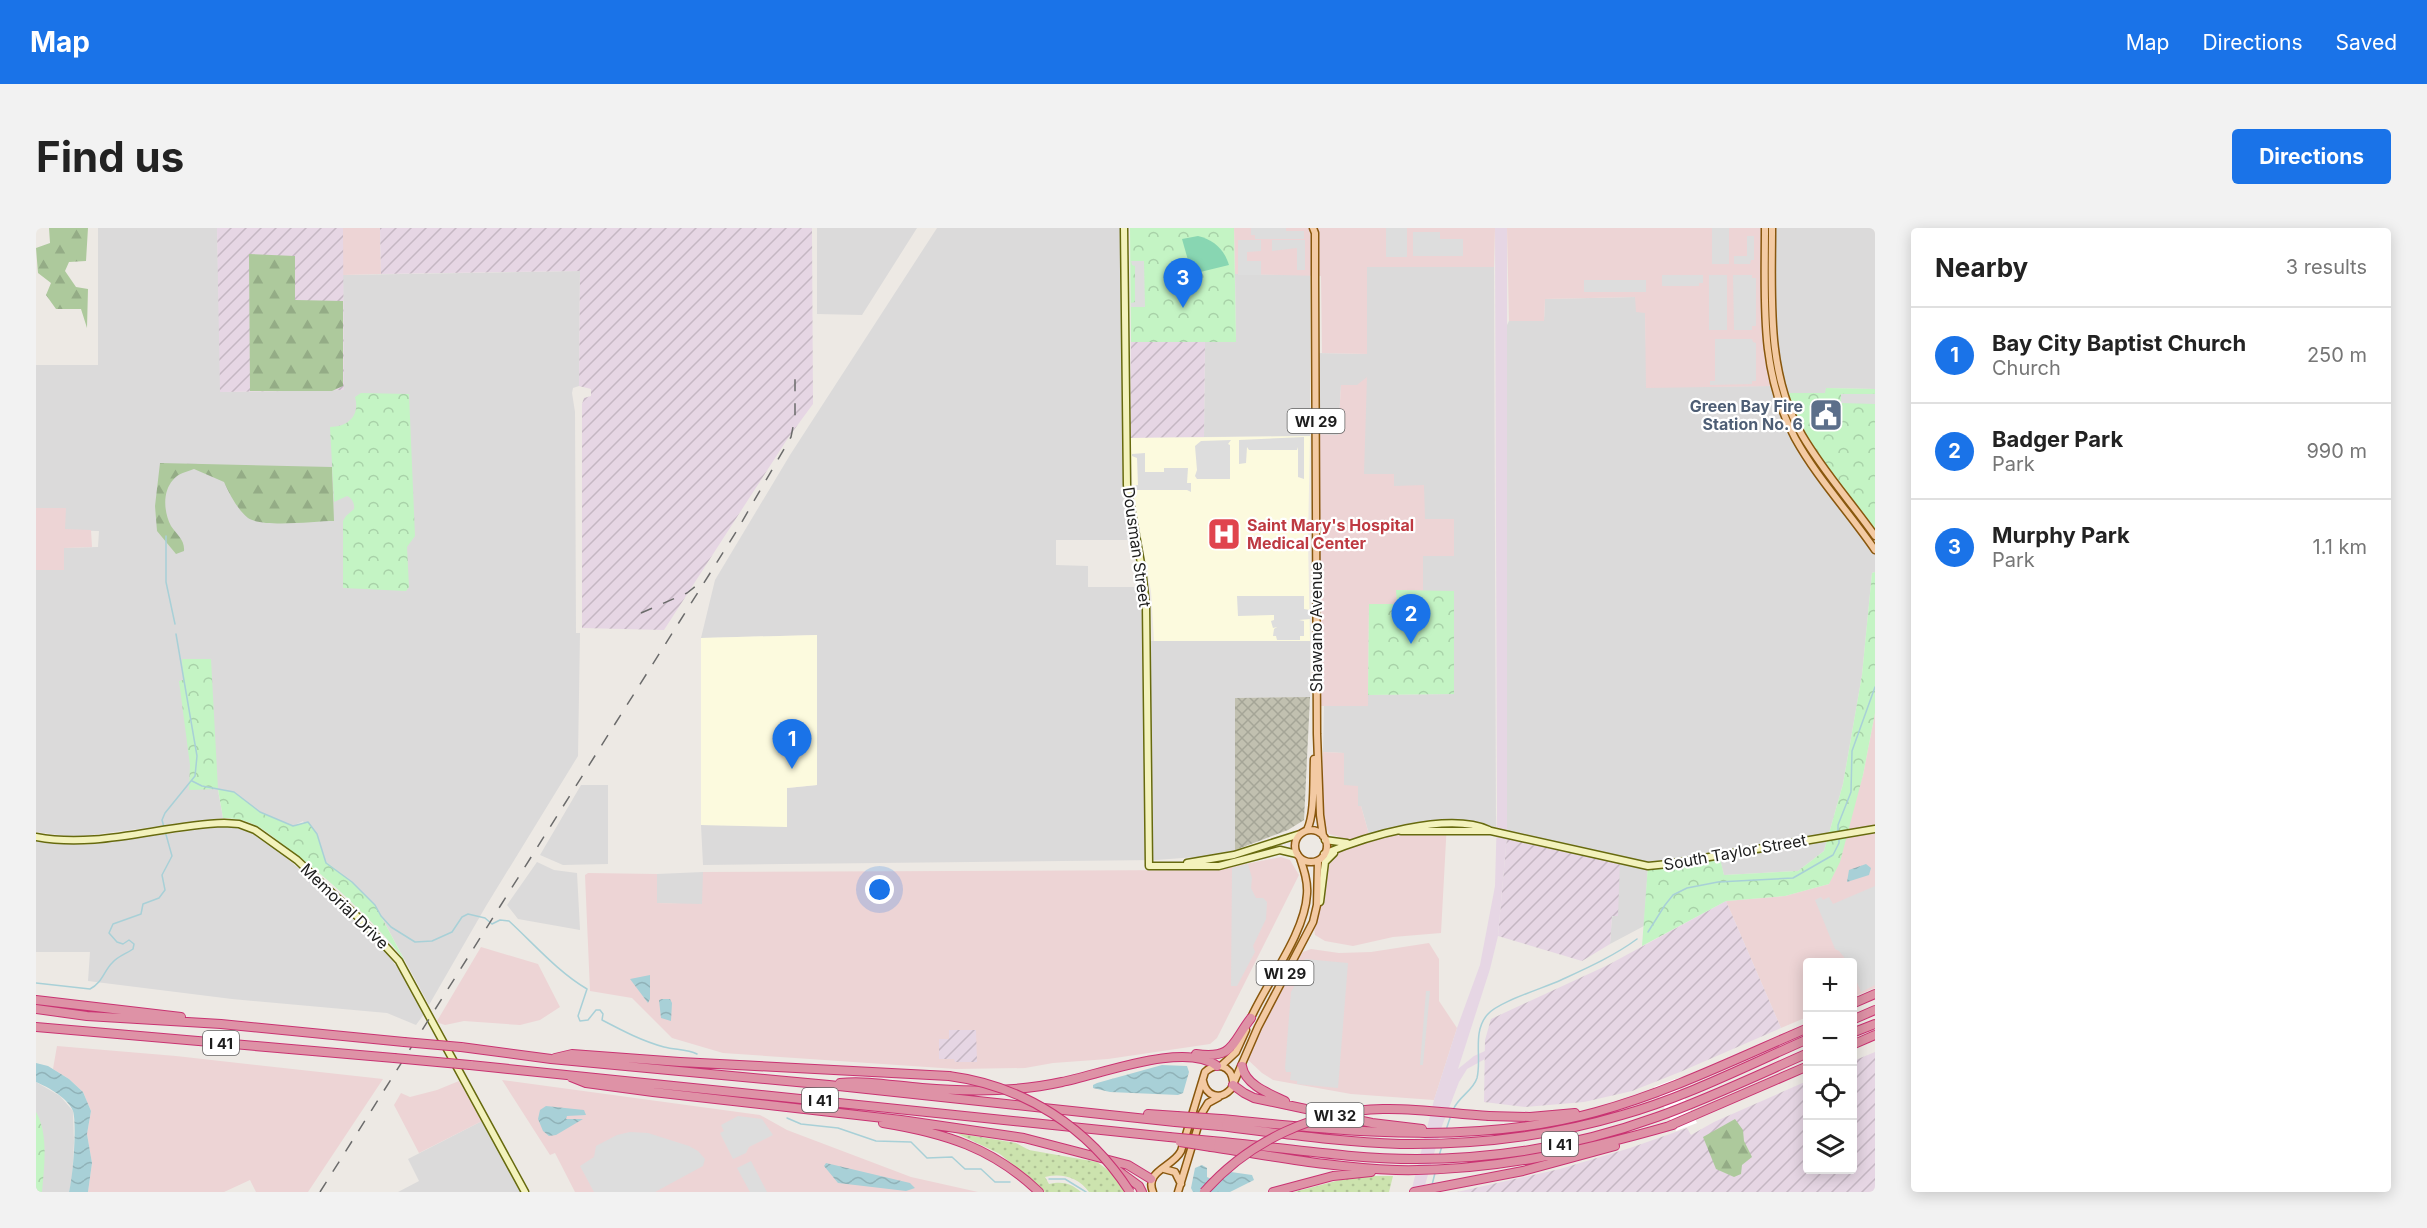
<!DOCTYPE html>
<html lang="en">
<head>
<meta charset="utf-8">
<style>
	body { margin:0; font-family:Inter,sans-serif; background:#f2f2f2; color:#222 }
	.controls { position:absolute; right:18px; bottom:18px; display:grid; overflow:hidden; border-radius:6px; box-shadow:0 3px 15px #0003 }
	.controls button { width:54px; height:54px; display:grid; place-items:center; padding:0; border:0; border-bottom:2px solid #e0e0e0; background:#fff; color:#222; font:30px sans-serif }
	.you { position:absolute; left:844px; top:662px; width:21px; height:21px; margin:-15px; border:4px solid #fff; border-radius:50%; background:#1a73e8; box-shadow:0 0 0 9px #1a73e833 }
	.badge { display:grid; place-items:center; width:39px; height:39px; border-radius:50%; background:#1a73e8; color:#fff; font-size:20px; font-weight:700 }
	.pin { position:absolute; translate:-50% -50px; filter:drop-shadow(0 2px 3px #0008) }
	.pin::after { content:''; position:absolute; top:32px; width:21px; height:18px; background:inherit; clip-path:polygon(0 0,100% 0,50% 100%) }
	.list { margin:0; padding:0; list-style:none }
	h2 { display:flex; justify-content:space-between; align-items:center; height:78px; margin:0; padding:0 24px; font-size:26px }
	h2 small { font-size:20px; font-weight:400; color:#767676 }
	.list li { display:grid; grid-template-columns:39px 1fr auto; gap:18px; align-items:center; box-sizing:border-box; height:96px; padding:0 24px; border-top:2px solid #e0e0e0 }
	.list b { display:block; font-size:22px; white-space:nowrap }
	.list p { margin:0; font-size:20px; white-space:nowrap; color:#767676 }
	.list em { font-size:20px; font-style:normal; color:#767676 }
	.icon { flex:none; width:33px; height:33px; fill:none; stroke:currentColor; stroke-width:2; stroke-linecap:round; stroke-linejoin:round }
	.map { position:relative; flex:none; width:1839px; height:964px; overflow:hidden; border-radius:6px }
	header { display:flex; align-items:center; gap:36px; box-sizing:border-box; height:84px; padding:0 30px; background:#1a73e8; color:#fff }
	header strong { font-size:28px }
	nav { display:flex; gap:33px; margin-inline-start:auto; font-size:21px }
	.intro { display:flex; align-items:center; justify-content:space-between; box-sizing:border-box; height:144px; padding:0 36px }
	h1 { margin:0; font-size:42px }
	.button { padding:15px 27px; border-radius:6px; background:#1a73e8; color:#fff; font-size:21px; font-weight:700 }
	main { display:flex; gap:36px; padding:0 36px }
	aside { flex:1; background:#fff; border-radius:6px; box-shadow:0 3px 15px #0003 }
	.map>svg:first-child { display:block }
	.residential { fill:#dbdada }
	.commercial { fill:#edd4d5 }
	.industrial { fill:url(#industrial-furrows) }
	.education { fill:#fcfade }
	.railway { fill:#e6d6e4 }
	.construction { fill:url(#construction-cross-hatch) }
	.grass { fill:url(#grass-dots) }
	.forest { fill:url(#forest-firs) }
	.park { fill:url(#park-crowns) }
	.pitch { fill:#88d6b2 }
	.parking { fill:#ddd }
	.water { fill:url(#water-waves) }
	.pier { fill:#fff }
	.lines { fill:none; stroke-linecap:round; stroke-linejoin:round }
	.stream { stroke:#a8d0d7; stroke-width:1.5 }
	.secondary-casing { stroke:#676a0e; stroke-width:9 }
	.primary-casing { stroke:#89570d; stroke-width:9 }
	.highway-casing { stroke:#c93372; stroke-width:10 }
	.secondary { stroke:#f3f2bc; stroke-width:6 }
	.primary { stroke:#f3caa3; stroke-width:6 }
	.highway { stroke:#de92a6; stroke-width:8 }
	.rail { stroke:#6b6b6b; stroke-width:1.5; stroke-dasharray:12 12; stroke-linecap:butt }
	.highway-bridge-casing { stroke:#c93372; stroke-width:10; stroke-linecap:butt }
	.highway-bridge { stroke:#de92a6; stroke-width:8 }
	.labels { text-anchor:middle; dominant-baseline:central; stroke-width:4.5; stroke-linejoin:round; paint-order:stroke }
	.shield { fill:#fff; stroke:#616161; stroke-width:1.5 }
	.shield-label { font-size:15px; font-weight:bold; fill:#1d1d1d }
	.service-label { font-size:16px; font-weight:bold; fill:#4e5e75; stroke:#fff; text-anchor:end }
	.health-label { font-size:16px; font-weight:bold; fill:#be3a42; stroke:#fff; text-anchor:start }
	.street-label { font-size:16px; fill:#1d1d1d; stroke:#fff }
</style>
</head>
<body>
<header>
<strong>Map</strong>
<nav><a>Map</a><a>Directions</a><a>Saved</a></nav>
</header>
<div class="intro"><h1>Find us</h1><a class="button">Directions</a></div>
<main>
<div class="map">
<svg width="1839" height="964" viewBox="0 0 1839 964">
	<defs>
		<pattern id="industrial-furrows" width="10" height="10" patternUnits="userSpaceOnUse" patternTransform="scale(1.5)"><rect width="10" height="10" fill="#e6d6e4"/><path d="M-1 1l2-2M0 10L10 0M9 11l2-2" fill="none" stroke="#c5b7c3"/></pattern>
		<pattern id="construction-cross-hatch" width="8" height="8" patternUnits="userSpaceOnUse" patternTransform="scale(1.5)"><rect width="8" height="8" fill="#c1c0b0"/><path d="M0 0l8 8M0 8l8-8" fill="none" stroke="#a5a597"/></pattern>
		<pattern id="grass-dots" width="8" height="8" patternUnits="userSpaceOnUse" patternTransform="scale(1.5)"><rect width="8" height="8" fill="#cce3ae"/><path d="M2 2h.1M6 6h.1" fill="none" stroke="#afc295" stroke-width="1.8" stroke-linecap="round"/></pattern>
		<pattern id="forest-firs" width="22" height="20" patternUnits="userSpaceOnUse" patternTransform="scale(1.5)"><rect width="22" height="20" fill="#adc99c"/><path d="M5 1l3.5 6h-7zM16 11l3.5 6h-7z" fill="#94ac86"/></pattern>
		<pattern id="park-crowns" width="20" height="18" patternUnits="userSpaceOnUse" patternTransform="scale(1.5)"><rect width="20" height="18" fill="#c4f4c4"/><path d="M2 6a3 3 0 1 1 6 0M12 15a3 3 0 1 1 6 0" fill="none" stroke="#a8d1a8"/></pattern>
		<pattern id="water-waves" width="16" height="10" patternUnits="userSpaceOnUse" patternTransform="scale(1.5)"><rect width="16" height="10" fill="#a8d0d7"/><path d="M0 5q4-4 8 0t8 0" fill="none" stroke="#90b2b8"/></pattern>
	</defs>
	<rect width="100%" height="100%" fill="#ede9e4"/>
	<path class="residential" d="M62 0H181L185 164 308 162 307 47 544 43 543 158 537 160 536 165 539 184 540 405H544L542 528 450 678 393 777 339 677 316 654 290 635 267 593 257 598 224 584 198 564 182 562 187 590 39 609 0 604V342H27L28 320 62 319 63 303 29 302V280H0V137H62Z
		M781 0H881L826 87 781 86Z
		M901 0H1088L1090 228 1101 312H1020V337L1052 338V359H1109L1111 413H1274V469L1199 470V622L1174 628 1120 632 667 637 665 597 750 598 751 560 781 557V407L665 410 679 352 754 227Z
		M1736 0H1839V161L1790 160V165H1747L1741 141Z
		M1331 39H1458L1460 601 1428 596 1334 610 1325 578H1322L1308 557V525L1287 524 1288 478H1331L1332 467 1418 466V363H1387V328H1418V292L1388 291 1358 258 1357 246H1328L1321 157H1305L1302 207 1280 208V125L1331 126Z
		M1199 46 1274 47V208L1168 209 1169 114H1200Z
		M1599 69 1609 84 1611 159 1737 158 1759 210 1839 322V344L1836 345 1826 447 1807 556 1788 623 1762 643 1688 647 1683 628 1612 637 1608 698 1574 716 1576 687 1581 688 1471 607V97L1473 93H1508L1509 71Z
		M545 557H572V636L527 637 504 627Z
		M183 599 200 600 214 604 232 615 283 657 342 714 367 747 388 786 380 797 351 785 196 771 52 753 54 724H0V613L48 617Z
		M501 634 518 642 541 645 544 702 482 691 471 677Z
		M667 644V677L621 675V646Z
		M0 854 24 868 37 883 38 915 36 952 33 964H0Z
		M446 893 485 964H362L383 953 372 931Z"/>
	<path class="commercial" d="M307 0H344L345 46 307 47Z
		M1198 0H1459L1458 39H1331V126L1286 125 1285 48 1199 46Z
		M1471 0H1733L1729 105 1737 158 1610 160 1609 85 1600 84 1599 69 1509 71 1508 93H1473Z
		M1331 149 1328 246H1358V258L1388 257 1389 291H1418V328H1387V363L1361 362V376L1333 377 1332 478H1281L1280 206 1302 207 1305 157H1321Z
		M0 280H30L29 301 55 302 56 319 28 320V342H0Z
		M1839 485V760L1817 769 1816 734H1772L1771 789 1745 800 1690 673 1749 668 1793 656 1827 547Z
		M1287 524 1308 525V557L1322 558V578H1325L1334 610 1411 594 1405 705 1357 709 1317 718 1289 713 1279 707 1278 700 1285 680 1291 637 1285 630 1288 626 1310 617V611L1293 606 1288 595 1286 560Z
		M1245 629 1254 632 1263 647 1181 810 1174 816 1072 831 1017 835 989 840 920 841 687 825 636 810 596 770 554 763 549 647 552 645 621 646V675L666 676 667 644 1158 642 1185 641Z
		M1393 715 1403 731V773L1421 800 1398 872 1315 866 1237 852 1226 845 1210 830 1246 751 1267 724 1275 721 1303 725 1335 724Z
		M445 719 502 736 524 779 504 792 484 797 428 793 409 797 403 795 401 793Z
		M21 818 140 828 347 851 272 964H220L214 952 188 964H52L56 935 51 906 55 883 47 864 33 851 17 841Z
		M466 852 724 887 751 902 875 949 942 964H539L519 925 514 927Z
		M423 853 446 893 383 925 358 877 365 865 374 869 401 862Z"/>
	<path class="industrial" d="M181 0H307L308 162 184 164Z
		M344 0H776L777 176 752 210 628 402 546 400V176L548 170 555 168V161L543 158 544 43 345 46Z
		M1095 114H1169L1168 209 1094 210Z
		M1471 607 1584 632 1582 688H1576L1574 716 1546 733 1462 708Z
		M1690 673 1745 800 1644 844 1596 863 1548 874 1489 879 1448 874 1449 812 1455 791 1572 737Z
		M913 802H940L941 834H919L918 831H903V811H913Z
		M1839 824V964H1421L1524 941 1594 920 1651 900 1655 907 1678 894 1771 853 1772 942H1816L1817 833Z"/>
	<path class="education" d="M1274 208 1272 312 1274 413H1118L1115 363 1097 267 1094 210Z
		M781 407V557L751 560V599L665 597V410Z"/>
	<path class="railway" d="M1459 0H1471V607L1462 708 1454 741 1422 841 1438 828 1449 823V831L1431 841 1423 854 1406 898 1387 964H1375L1398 872 1421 800 1444 737 1459 658 1461 585Z"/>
	<path class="construction" d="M1274 469 1268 592 1252 602 1199 622V470Z"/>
	<path class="grass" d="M920 905 980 915 993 922 1061 934 1076 945 1089 964H1053C1042 949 1026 945 1009 949L1013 956C1026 953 1035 955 1045 964H1009L964 926Z
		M1332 948H1357L1353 964H1258L1304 952Z"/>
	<path class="forest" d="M13 0H52L50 33 33 34 29 43 40 59 52 61 51 100 45 81H20L10 67 15 55 2 45 0 20 14 15Z
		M213 26 259 28V72L307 73V158L296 163H214Z
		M124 235 296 239 298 293C279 293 227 300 212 290 201 281 194 267 188 254L158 241C151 244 142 245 137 252 126 264 128 285 135 298 141 307 149 312 148 323L140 326 121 303 119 278Z
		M1699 891 1707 902 1708 913 1716 929 1706 937 1705 946 1698 949 1680 941 1667 909Z"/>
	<path class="park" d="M1094 0H1198L1200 114H1095Z
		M1790 160 1839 161V308L1779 227 1747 165H1789Z
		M325 165 373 166 379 308 371 319 373 359 370 363 307 360V293L310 288 318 281C319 276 316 270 311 268L298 274 294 199C313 199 324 187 319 169Z
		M1839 344V485L1827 547 1804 634 1793 656 1749 668 1690 673 1606 718 1612 637 1683 627 1688 647 1762 643 1788 623 1807 556 1826 447 1836 345Z
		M1360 362 1418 363V466L1332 467 1333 376H1361Z
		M146 431H175L182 561 198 564 224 584 256 598 272 594 281 606 289 633 316 654 339 677 369 733C338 692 290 648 249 618 239 611 230 602 219 597 209 592 198 590 187 590L182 561 153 562 154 537 143 453 147 452Z
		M0 884C13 907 8 939 6 964H0Z"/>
	<path class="pitch" d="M1162 8C1178 12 1188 21 1193 37L1156 46 1146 11Z"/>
	<path class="parking" d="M1215 0H1250V3H1268V11H1219V7H1215Z
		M1350 0H1371V29H1350Z
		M1676 0H1693V36H1676Z
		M1377 4H1404V11H1427V28H1377Z
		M1711 8H1718V32H1715L1714 36H1698V28H1711Z
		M1202 12H1225V23L1211 24V33H1225V47H1202Z
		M1236 12H1269V42H1261V20L1236 23Z
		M1095 33H1108L1109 79H1095V75L1099 74V38L1096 37Z
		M1626 47H1667V55H1663V58H1626Z
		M1673 47H1691V102H1673Z
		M1697 47H1716V50H1720V98H1716V102H1698Z
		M1548 52H1610V64H1548Z
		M1679 111H1716L1717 114 1720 115V153H1716V156L1674 157V153H1679Z
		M1805 166H1839V176L1805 175Z
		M1268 209V251L1262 249V219L1261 222H1213L1211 219 1210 235 1203 236V212Z
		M1195 212 1192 216 1194 217V251H1161L1159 248 1161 242 1159 218 1165 213Z
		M1109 225V244H1128V240H1152L1151 255H1155V264L1151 262H1097V258L1102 257 1101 230 1096 228V226Z
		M1201 368H1268V381L1274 382V391L1263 392 1268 393V408H1264V412H1241L1240 408H1237L1238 401 1241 399 1237 400 1235 393 1238 392V387L1202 388Z
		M1212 636 1216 650 1215 660 1220 670H1227L1231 674 1230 691 1217 718 1219 724 1201 758H1195L1196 642V640Z
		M1839 658V757L1825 764 1817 745 1816 734H1812L1803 723 1799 721 1779 672 1785 669 1787 672 1793 669 1797 676Z
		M1269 731 1312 735 1302 860 1261 856V853L1254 852 1255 844H1250L1249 840 1255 764 1261 753H1266Z
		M1390 763H1394L1387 837H1384Z
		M702 888 726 891 737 907 713 919 710 925 697 931 684 905 688 903 685 897Z
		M594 904 612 905 653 918 662 923 669 931 667 938 619 964H558L544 938 558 929 560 918 581 907Z
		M715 933 731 964H714L701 940Z"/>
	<path class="water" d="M1830 636 1835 640 1833 647 1811 654 1813 642Z
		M614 747V771L612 775 594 751Z
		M626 771H634L636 775 635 793 625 790 623 772Z
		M0 835 12 838 33 851 47 864 55 883 51 906 56 935 52 964H33C37 950 41 896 37 883 32 870 12 859 0 854Z
		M1126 837 1151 838 1153 844 1147 865 1142 867 1074 864 1057 860V857L1061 855Z
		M510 878 548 882 550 887 531 888 530 891H547L520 907 513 908 507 903 502 891 504 882Z
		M790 935 874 955 879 960 870 963 802 955 788 938Z
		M1166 937 1171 940V949L1182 954 1195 944 1216 947 1218 952 1194 964H1157L1155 960 1159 940Z"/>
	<path class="pier" d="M1639 851 1661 895 1640 903 1618 859Z"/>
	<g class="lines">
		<path class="stream" d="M130 308V354L139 396
			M156 553 166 558 198 564 224 584 257 598 272 594 281 606 290 635 316 654 339 677 345 688 355 699 379 714 396 713 416 704 426 689 432 686 449 690 456 696 464 692 473 693C498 716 522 744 551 761L542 788 544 793 552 792 560 782H564L567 786 566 792C587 803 606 813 628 819 640 822 651 821 661 826
			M128 599 126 592 129 585 159 548 161 528 140 406
			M1802 604V597L1815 564 1816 523 1839 459
			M1612 704 1629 677 1637 667 1651 660 1682 654 1757 650 1797 627 1803 615V609
			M0 755 54 761C66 755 68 743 76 735 82 728 90 726 97 721L98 716 93 712 87 716 81 714 73 705 77 696 105 686 107 676 123 670 129 662 126 647 136 628 129 603
			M1417 882C1422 869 1437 863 1441 850 1446 830 1436 805 1451 787 1461 774 1508 760 1525 752 1551 740 1578 728 1601 711
			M751 890 765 896 802 900 840 913 875 914 891 930 916 929 929 941H945L959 954H974
			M1410 902 1415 887
			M1403 928 1406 918
			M1013 951H1029L1050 964
			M1396 957 1399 945"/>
		<defs>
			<path id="secondary" d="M1088 0 1091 257 1106 341 1110 377 1113 638H1183L1244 622 1261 626
				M1365 603H1455L1612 638 1632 636 1839 601
				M0 609C63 621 125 597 188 595L203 596 219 602 261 632 325 692 363 733 489 964
				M1289 612 1311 615
				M1288 626C1328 609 1412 583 1453 602
				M1151 635 1198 627 1264 606
				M1284 674 1289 634 1298 625"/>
			<path id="primary" d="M1277 0 1279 5V52L1281 506 1284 587 1287 608
				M1729 0C1729 72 1723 144 1759 210 1781 250 1813 284 1839 322
				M1736 0C1736 70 1730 145 1766 207 1787 243 1815 274 1839 308
				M1271 602C1279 586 1277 551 1278 531
				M1259 618a16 16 0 1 1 32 0a16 16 0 1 1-32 0Z
				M1214 792C1230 755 1269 706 1271 666 1272 654 1268 642 1264 630
				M1185 838 1200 824 1210 802
				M1167 853C1170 868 1184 873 1195 861L1222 799 1277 694 1281 677 1282 633
				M1128 941 1139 944 1145 956
				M1117 964C1108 943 1137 939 1145 923L1169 844C1181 833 1195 838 1197 853
				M1142 964 1166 885 1172 875 1183 869"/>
			<path id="highway" d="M0 772 145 789
				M1816 776 1839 766
				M0 781 51 788 185 796 368 814
				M1816 792 1839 782
				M0 799 358 830
				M1816 805 1839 796
				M1816 817 1839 807
				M425 819 515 831 793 857 1139 894
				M1160 826C1198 831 1195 816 1215 790
				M519 830 536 826 644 834 913 848
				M434 837 1133 909
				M1206 838C1209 857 1234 866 1249 873
				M535 849 550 855 617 864 865 892 988 910 1092 937 1115 951
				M804 855C830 852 860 858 886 860 932 864 981 864 1026 854 1063 847 1149 813 1181 838
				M1197 857 1208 865 1218 870 1336 895 1386 901
				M1112 886 1141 888
				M1453 888 1494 889 1539 885
				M1185 891C1310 903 1437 918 1560 884 1633 864 1702 830 1772 800
				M847 895C909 905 957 920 1003 964
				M1183 898C1243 905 1304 914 1364 916 1438 917 1515 908 1586 887 1650 869 1710 838 1772 811
				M1633 898 1772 838
				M1176 913C1244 919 1312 931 1380 931 1462 931 1544 917 1621 889 1672 871 1722 847 1772 825
				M1175 919C1237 928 1298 940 1360 942 1456 944 1546 923 1637 897
				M1077 939 1103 958 1106 964
				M1237 964 1297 948 1335 944
				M1378 964 1487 943 1579 918"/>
		</defs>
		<use href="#secondary" class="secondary-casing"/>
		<use href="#primary" class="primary-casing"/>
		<use href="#highway" class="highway-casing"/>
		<use href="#secondary" class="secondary"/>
		<use href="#primary" class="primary"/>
		<use href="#highway" class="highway"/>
		<path class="rail" d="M605 385 651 365 665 354
			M284 964 700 304 755 209 759 189V151"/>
		<defs>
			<path id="highway-bridge" d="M368 814 425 819
				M358 830 434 837
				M913 848C989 858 1053 900 1094 964
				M1141 888 1185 891
				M1139 894 1183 898
				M1133 909 1176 913
				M1144 914 1175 919
				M1168 964C1213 913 1279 882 1347 881 1382 880 1418 886 1453 888"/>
		</defs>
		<use href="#highway-bridge" class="highway-bridge-casing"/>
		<use href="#highway-bridge" class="highway-bridge"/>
	</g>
	<defs>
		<symbol id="civic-square" viewBox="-11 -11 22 22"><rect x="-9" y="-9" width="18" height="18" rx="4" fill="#5c6f8a" stroke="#fff"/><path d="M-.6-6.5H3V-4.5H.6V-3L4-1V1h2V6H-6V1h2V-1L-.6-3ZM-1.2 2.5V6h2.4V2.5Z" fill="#fff"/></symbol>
		<symbol id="hospital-square" viewBox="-11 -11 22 22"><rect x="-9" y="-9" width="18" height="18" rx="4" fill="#e0444e" stroke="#fff"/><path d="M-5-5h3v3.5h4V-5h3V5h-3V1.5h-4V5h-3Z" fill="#fff"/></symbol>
	</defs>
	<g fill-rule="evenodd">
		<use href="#civic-square" x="1771" y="168" width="38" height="38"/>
		<use href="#hospital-square" x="1169" y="287" width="38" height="38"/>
	</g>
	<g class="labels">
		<g class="shield">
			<rect x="1251.5" y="181" width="57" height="24" rx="4.5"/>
			<rect x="1220.5" y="733" width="57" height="24" rx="4.5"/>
			<rect x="167" y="803" width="36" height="24" rx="4.5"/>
			<rect x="766" y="860" width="36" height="24" rx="4.5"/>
			<rect x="1270.5" y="875" width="57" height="24" rx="4.5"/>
			<rect x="1506" y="904" width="36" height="24" rx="4.5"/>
		</g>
		<g class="shield-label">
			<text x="1280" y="193">WI 29</text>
			<text x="1249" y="745">WI 29</text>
			<text x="185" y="815">I 41</text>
			<text x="784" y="872">I 41</text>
			<text x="1299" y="887">WI 32</text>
			<text x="1524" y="916">I 41</text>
		</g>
		<g class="service-label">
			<text x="1767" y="178">Green Bay Fire<tspan x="1767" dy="18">Station No. 6</tspan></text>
		</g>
		<g class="health-label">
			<text x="1211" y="297">Saint Mary's Hospital<tspan x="1211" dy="18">Medical Center</tspan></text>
		</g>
		<g class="street-label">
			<text transform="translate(1101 319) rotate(82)">Dousman Street</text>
			<text transform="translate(1280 399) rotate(-90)">Shawano Avenue</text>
			<text transform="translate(1699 624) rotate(-10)">South Taylor Street</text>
			<text transform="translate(309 678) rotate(44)">Memorial Drive</text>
		</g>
	</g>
</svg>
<div class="controls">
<button>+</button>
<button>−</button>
<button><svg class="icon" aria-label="locate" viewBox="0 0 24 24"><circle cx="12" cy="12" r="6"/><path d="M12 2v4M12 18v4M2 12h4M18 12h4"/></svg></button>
<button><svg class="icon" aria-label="layers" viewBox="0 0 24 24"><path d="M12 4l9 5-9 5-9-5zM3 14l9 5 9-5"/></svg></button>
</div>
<div class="you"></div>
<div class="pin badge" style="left:756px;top:541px">1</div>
<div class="pin badge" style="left:1375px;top:416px">2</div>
<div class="pin badge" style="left:1147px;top:80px">3</div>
</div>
<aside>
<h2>Nearby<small>3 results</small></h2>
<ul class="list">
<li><span class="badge">1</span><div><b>Bay City Baptist Church</b><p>Church</p></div><em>250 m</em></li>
<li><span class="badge">2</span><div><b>Badger Park</b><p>Park</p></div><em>990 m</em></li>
<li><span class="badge">3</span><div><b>Murphy Park</b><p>Park</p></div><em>1.1 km</em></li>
</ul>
</aside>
</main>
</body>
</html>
